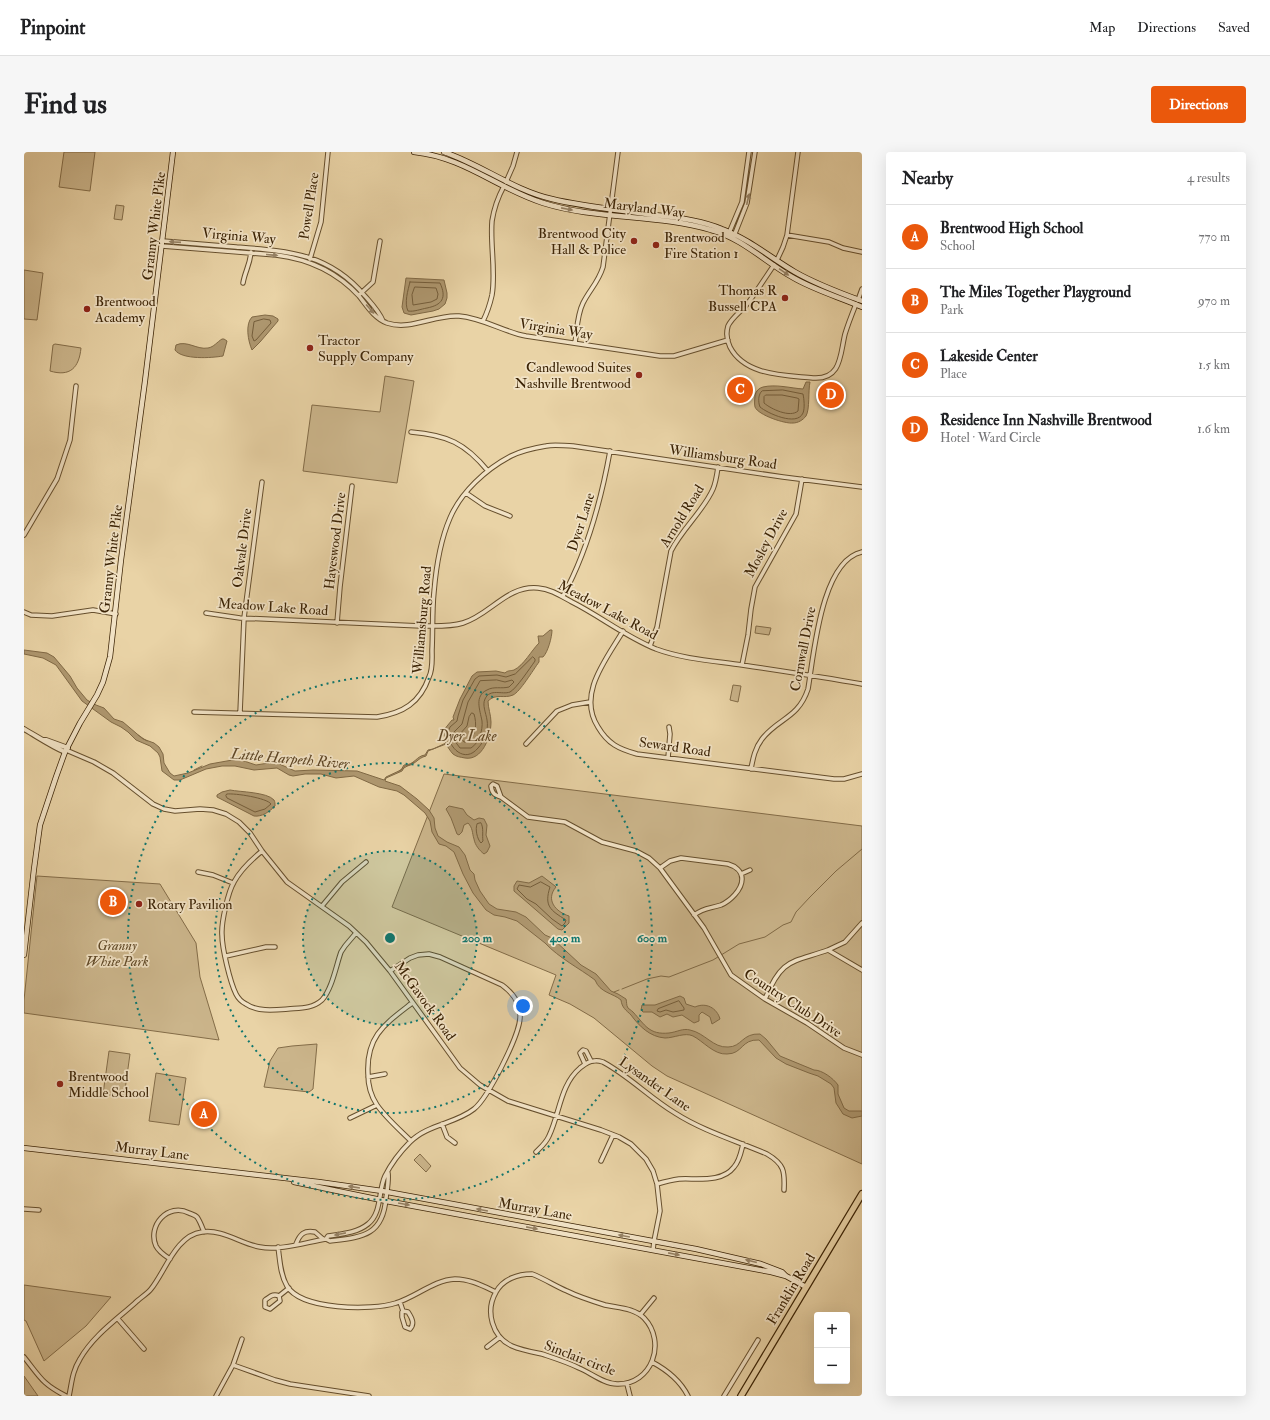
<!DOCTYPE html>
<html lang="en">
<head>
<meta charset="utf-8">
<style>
	body { margin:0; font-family:"IM FELL Double Pica",serif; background:#f6f6f6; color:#202124 }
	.controls { position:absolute; right:12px; bottom:12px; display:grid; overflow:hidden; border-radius:4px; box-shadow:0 4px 16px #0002 }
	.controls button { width:36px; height:36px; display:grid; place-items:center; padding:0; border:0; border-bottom:1px solid #e0e0e0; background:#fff; color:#202124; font:20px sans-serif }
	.you { position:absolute; left:499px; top:854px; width:14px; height:14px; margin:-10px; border:3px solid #fff; border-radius:50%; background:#1a73e8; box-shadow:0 0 0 6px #1a73e833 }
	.badge { display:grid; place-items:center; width:26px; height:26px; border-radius:50%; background:#ea580c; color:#fff; font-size:13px; font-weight:700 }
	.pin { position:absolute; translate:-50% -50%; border:2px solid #fff; box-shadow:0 1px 4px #0006 }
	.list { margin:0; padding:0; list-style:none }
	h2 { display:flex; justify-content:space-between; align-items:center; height:52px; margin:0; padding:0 16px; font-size:17px }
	h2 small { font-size:13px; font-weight:400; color:#757577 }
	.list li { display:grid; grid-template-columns:26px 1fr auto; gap:12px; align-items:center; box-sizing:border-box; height:64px; padding:0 16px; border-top:1px solid #e0e0e0 }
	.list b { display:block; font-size:15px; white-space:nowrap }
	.list p { margin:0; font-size:13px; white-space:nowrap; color:#757577 }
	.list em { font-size:13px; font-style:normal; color:#757577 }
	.map { position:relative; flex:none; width:838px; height:1244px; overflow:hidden; border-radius:4px }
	header { display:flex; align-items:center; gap:24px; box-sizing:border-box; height:56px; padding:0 20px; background:#fff; border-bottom:1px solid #e0e0e0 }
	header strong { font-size:19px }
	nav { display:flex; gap:22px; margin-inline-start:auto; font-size:14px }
	.intro { display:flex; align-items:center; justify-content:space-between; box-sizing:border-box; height:96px; padding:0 24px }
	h1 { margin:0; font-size:28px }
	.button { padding:10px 18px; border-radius:4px; background:#ea580c; color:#fff; font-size:14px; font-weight:700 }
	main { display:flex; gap:24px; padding:0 24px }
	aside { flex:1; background:#fff; border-radius:4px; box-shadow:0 4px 16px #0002 }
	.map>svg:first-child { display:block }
	.green { fill:#cbb58b; stroke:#836c48 }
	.water { fill:#ae976f; stroke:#806945 }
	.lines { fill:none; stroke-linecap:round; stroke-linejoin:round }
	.shore { stroke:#745d3a; stroke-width:1 }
	.stream { stroke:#806945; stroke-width:1 }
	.minor-casing { stroke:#664f2d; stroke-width:5.5 }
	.tertiary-casing { stroke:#664f2d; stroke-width:6 }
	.secondary-casing { stroke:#3b2305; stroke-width:6 }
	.primary-casing { stroke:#3b2305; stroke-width:8 }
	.minor { stroke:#f1e2c5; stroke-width:3.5 }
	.tertiary { stroke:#f1e2c5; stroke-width:4 }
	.secondary { stroke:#f1e2c5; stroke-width:4.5 }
	.primary { stroke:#e9d3a6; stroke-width:5.5 }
	.oneway { fill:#968265 }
	.ring { fill:none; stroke:#0f766e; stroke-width:2; stroke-dasharray:2 4 }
	.poi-dot { fill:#8f2418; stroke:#f1e2c5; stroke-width:1.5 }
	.labels { text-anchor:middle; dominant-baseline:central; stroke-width:3.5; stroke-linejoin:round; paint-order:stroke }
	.street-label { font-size:14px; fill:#3b2305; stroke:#f1e2c5 }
	.poi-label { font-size:14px; fill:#3b2305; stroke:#f1e2c5; text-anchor:start }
	.park-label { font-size:14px; font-style:italic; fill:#5f4826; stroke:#f1e2c5 }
	.water-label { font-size:15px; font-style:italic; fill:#5e4625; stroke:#f1e2c5 }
	.centre { fill:#0f766e; stroke:#f1e2c5; stroke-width:2 }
	.ring-label { font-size:12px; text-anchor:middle; font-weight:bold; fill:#0f766e; stroke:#f1e2c5; stroke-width:3.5; stroke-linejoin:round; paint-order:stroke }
</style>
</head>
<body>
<header>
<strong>Pinpoint</strong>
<nav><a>Map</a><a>Directions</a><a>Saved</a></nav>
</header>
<div class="intro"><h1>Find us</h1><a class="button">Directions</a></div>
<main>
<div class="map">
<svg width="838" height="1244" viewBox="0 0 838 1244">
	<rect width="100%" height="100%" fill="#e9d3a6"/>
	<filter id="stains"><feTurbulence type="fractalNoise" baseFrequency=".005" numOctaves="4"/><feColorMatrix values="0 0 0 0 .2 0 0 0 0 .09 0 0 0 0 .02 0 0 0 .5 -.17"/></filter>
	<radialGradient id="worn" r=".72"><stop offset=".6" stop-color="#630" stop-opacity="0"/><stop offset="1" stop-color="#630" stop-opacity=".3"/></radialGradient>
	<path class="green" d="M40 0H71L66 39 35 35Z
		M92 53 100 54 98 68 90 67Z
		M0 118 19 121 13 168 0 167Z
		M31 192 57 196C55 216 46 225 26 219L29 193Z
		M361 224 390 229 373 331 279 319 288 253 356 260Z
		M732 474 747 476 745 483 731 481Z
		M709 533 717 534 714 550 706 548Z
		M420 622 838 674V1012L643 924 628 914 570 866 546 852 525 843 532 823 368 755Z
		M13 724 136 732 172 791 176 825 195 888 0 861V848Z
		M293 892 289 937 285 940 240 935 246 909 254 896 268 894Z
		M85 899 106 902 100 945 79 942Z
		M132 921 162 926 155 973 125 969Z
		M396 1002 407 1014 402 1020 390 1008Z
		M0 1133 87 1145 62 1174 20 1209 2 1169 0 1168Z
		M0 1224 14 1244H0Z"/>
	<path class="water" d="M382 126 420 128 423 141V146L421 152 415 157 409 159 387 163 380 161 378 155Z
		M241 163 249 164 254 167V169L236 190 228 198C224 189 221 172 228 165Z
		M198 187H200L203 189 199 204C188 206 158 208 151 198L152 193C163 188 173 198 184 196 190 195 193 190 198 187Z
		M782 230H786C784 239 786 257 782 264 779 268 774 271 769 271 761 272 734 263 731 255 730 251 731 247 731 243 732 239 735 236 739 235 752 232 766 236 779 237Z
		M526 478H528C528 485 524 500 519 505H515V510C509 518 496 540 489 543 480 547 472 541 464 549 464 556 467 563 467 570 467 585 458 609 441 606 436 605 433 605 429 602 426 599 424 595 422 592L404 599 402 604C393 606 391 614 381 614L378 619 362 626 361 629 376 634 393 647 405 658 410 666 411 676 414 684 423 690 435 695 441 703 446 718 450 722 451 728 456 739 465 752 473 757 492 760 502 765 521 783 528 786 557 813 572 822 587 839 594 842 602 847C603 850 602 853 604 856 605 857 607 858 609 860 621 873 625 883 645 881 653 880 659 876 666 878 681 881 689 896 704 895 718 895 718 881 736 882L742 887 756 904 790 918C798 918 809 926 814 933V942L820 956 825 959H838V964L828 966 819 962 812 951 810 936 807 932 794 924 785 921 762 912 752 906 735 888C717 887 719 902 703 902 690 903 679 889 669 884 661 880 650 886 641 886 626 885 615 874 607 863 602 858 598 856 597 848 589 841 576 841 571 828 555 816 535 806 521 791L493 769 481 765 470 763 462 758 449 741 439 722 430 700 422 694 415 692 408 680 406 669 401 661 380 643 373 639 355 635 330 624 312 626 297 622H281L269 624 265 623 253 616 230 618 211 614H198L182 617 156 628H150L138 619 136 605 134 601 126 594 112 588 104 580 97 575 87 570 58 549 32 513 19 506 0 502V498L23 501 30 505 46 524 53 536 63 548 72 553 80 556 90 567 99 570 119 587 130 591 135 595 139 602 140 611 146 621 150 624 164 621 186 612 214 607 232 613 251 610 271 619 289 618 333 619 360 628 362 625 377 618 380 613C391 613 392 604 401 603L404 598 409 597 422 591 419 579 428 568H430L429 565 436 547 448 524 453 520 472 519 481 521C484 518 487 519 490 518 500 513 507 499 515 491L514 484H519Z
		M206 638C216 640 243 640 250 648 251 650 251 651 251 654 245 660 238 665 230 664L193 645V643L198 640Z
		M425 654 439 657 443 663 450 668 455 666 460 667 463 673 462 683 466 694 463 700 460 702C455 698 451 693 450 687 448 681 449 676 444 671L440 673 438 680 435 683 433 682 427 666 422 657Z
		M518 724 531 734 532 735C521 748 532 760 545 764V771L538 778 534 777 490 739V734L493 729 505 731Z
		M656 844 660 846 662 852 671 855C682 850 693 856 696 867L688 872 686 865 678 860 675 863V869L670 871 658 863 649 865 643 862 636 865 628 860H619L617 858 618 853H631Z"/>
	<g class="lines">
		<path class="shore" d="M386 130 416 131C423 146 418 153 403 156 397 157 390 160 384 159 380 151 384 138 386 130Z
			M391 135 412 136 414 142 413 147 407 150 389 153 388 143Z
			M240 167 246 168 247 171 232 188 230 189 228 184 230 170Z
			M759 238 779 242C780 247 781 256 779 261 773 275 743 261 736 255 734 250 734 242 738 239Z
			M742 243H758L773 246 775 247 774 259C766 266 747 257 740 251V245Z
			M509 505 511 507V509C506 516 492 537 486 540 478 543 466 536 461 547 458 553 462 561 463 568 465 577 460 590 454 596 441 612 424 596 424 580L426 575 433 569 434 564 439 548 451 527 455 524 473 523 482 525 491 522Z
			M473 528 481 530 488 528 490 530 485 535C477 537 470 534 463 538 450 544 456 558 458 569 459 578 455 591 447 596H436L430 588 429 581 438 572 444 550 456 529Z
			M448 561 450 562C453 572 452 582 445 590H440L435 583 443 574 445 565Z
			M203 642C211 641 243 646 247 652L241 657 231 660 203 646 202 644Z
			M457 671C460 676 458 683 459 689L457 691C453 687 451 677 453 672Z
			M517 730 526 735C520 754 526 758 542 768L541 771 538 774 528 767 512 752 503 747 493 737 495 733 506 735Z
			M655 849 660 856V858L649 860 642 858 636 860 633 859 634 857Z"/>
		<path class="stream" d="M114 583 123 589
			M170 618 178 614
			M375 619 390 610
			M598 837 623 827 637 824 645 825 689 808 715 792 741 785 759 773 767 770 772 760 786 745 812 719 838 697
			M590 840 595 838"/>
		<defs>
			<path id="minor" d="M482 30 489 14 493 0
				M705 81 718 50 725 0
				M763 83 805 90 819 96 838 100
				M710 84 723 51 731 0
				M139 89C163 91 188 93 212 95 264 99 305 101 341 144 348 152 355 159 359 169
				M138 94 252 103C285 107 312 119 335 144 343 154 350 166 363 171 387 179 411 162 435 164 459 166 480 180 502 184L636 204H650L704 188
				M286 107 297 70 304 0
				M753 108 759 95 763 83 774 0
				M750 113C741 126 733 139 724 151 718 159 708 165 704 174 702 181 703 189 706 195 721 224 761 223 789 226 818 228 816 202 821 182 824 172 828 162 832 152
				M219 131C221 119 226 113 227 100
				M336 142 349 130 356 89
				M834 148 838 137
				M459 169C463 161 466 152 468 143 472 119 466 93 468 69 470 56 474 45 480 34
				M551 191C553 178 553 163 559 151 566 137 574 131 579 115L594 0
				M387 280C423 283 441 291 464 319
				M442 341 461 354 486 364
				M0 383 33 327 46 288 52 234
				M539 444C563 400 577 349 586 299
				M0 460 7 463 28 464 69 458 92 462
				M182 461 216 466 397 474C411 474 426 475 439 471 466 463 483 433 514 436 527 437 537 444 548 450 576 464 602 485 632 497 659 507 690 509 718 513 758 519 798 525 838 532
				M313 471 316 435 328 334
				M599 479C582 508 553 542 574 575 584 592 595 597 613 602L810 627H820L838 622
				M626 494 633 475 647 399C658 377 680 358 689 337 692 330 693 322 694 315
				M718 513 724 483 727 457 731 435 772 362 778 327
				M170 560 353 565C379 561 396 551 405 525 409 517 408 507 408 498 409 479 408 459 410 440 412 416 416 389 426 366 437 340 462 317 487 304 497 299 510 296 522 294 531 292 540 294 549 294L759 325 838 335
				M216 561 220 466 238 330
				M502 592 533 559 548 553 566 550
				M42 598 70 610 89 621 129 652 140 657 151 659 176 657 189 658 202 662 215 670 226 681 238 699 263 730 325 774 342 790 366 819 436 916 456 933 484 949 577 978 595 985 607 992 622 1007 629 1019 633 1032 636 1059 630 1089 629 1098
				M644 606 646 582 645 575
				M727 617C729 606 731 596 738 587 754 566 774 567 784 537 790 502 797 409 838 400
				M477 645C470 643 468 641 467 634L469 632 473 634 477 645 504 665 541 670 578 690 612 699 625 706 636 716 680 776 707 823 741 847 783 871 820 896 838 903
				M238 699C227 708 217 717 210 730 204 740 197 771 198 783 198 796 206 830 212 842 214 846 218 850 222 852 233 860 251 858 264 857 276 856 288 857 298 848 308 837 312 814 317 800L321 794 332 781
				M636 716 646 709 657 706 704 712C711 714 718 719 718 727 718 738 706 749 697 753 685 757 681 755 670 763
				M174 720 189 723 209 731
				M717 722 726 718
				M298 754 318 730 342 710
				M838 771 821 790 804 798 838 818
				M202 804 242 795H251
				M741 847C758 806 767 811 804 798
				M561 912 556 901 559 898 562 899 567 909
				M344 925 361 922
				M326 966 353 953
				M418 972 423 985 431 991
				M387 989C376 978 362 966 353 953 347 944 344 932 344 922 342 884 361 872 388 851
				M512 1000C517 995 522 991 525 984 536 961 536 933 556 916 560 913 564 909 570 909 573 908 576 909 579 910 605 924 626 946 651 961 679 979 713 989 743 1002 760 1012 761 1019 760 1038
				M577 1009 589 983
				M364 1021C365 1029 363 1038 362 1046 359 1084 338 1085 306 1089L302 1087 304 1084C317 1082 333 1081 344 1072 358 1061 354 1039 361 1024 367 1012 376 1000 386 990 404 972 431 972 450 957 464 946 495 884 496 866 497 852 489 841 478 833L416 805 405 802 394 803 386 806 366 819
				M633 1032C640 1030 648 1028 655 1027 673 1026 698 1031 710 1015 716 1008 717 1000 719 992
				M0 1057 15 1058
				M272 1092C276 1082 280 1078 291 1080L299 1087
				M254 1095C256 1108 256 1122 263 1134 277 1158 348 1159 372 1151 392 1145 410 1128 431 1127 446 1127 459 1134 472 1140
				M146 1107C140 1103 135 1100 132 1094 123 1074 144 1050 165 1061 167 1062 171 1063 173 1065 176 1069 178 1075 180 1080
				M508 1122C521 1127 531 1134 543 1139 555 1145 568 1149 581 1153 594 1156 610 1156 620 1166 643 1190 628 1233 593 1232 580 1232 567 1221 555 1216 543 1210 530 1206 518 1202 508 1200 497 1198 488 1194 468 1185 461 1159 472 1140 479 1127 494 1122 508 1122Z
				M255 1144 256 1149 246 1157 241 1155V1148C246 1145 249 1141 255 1144L265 1136
				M376 1150 379 1159 378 1160V1165L381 1175 386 1177C391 1172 388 1166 384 1160L379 1159
				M616 1163 630 1146
				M94 1167 120 1197
				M463 1195 476 1185
				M0 1205C16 1225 18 1232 42 1244
				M628 1210C643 1218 656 1228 664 1244
				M209 1213 251 1228 266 1232 345 1244
				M603 1232 606 1244
				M45 1244C48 1230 48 1220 56 1207 69 1184 92 1168 111 1151 116 1146 123 1142 127 1137 141 1120 152 1083 178 1080 199 1077 217 1092 236 1095 256 1099 283 1090 302 1087
				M192 1244 209 1213 218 1187
				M700 1244 734 1188"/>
			<path id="tertiary" d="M0 577C14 585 27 594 41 600
				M19 588H22L44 596"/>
			<path id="secondary" d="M390 0C440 5 474 37 519 51 573 68 634 62 687 78 718 86 741 110 768 125 790 138 815 145 838 155
				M420 0C458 13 489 38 528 47 561 55 596 58 630 63 653 65 676 68 698 77 725 87 747 106 771 120 792 132 816 141 838 149
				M0 803 10 717 16 673 32 625 41 600 56 571 73 543 79 530 86 505 97 408 121 229 149 0
				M0 996 295 1030 358 1039 672 1097 737 1112 758 1120 762 1124
				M270 1030 362 1049 747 1120 762 1124 782 1135"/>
			<path id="primary" d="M717 1244 838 1042"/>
		</defs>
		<use href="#minor" class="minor-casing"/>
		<use href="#tertiary" class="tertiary-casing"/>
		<use href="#secondary" class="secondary-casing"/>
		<use href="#primary" class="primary-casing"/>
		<use href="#minor" class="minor"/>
		<use href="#tertiary" class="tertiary"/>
		<use href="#secondary" class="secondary"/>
		<use href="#primary" class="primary"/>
	</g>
	<defs><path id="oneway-solid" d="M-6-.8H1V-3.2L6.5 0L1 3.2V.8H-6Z"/></defs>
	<g class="oneway">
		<use href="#oneway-solid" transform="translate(724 47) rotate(-77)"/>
		<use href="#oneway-solid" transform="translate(543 57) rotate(11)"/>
		<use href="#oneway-solid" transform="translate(151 90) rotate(-176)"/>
		<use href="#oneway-solid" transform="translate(248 103) rotate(5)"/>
		<use href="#oneway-solid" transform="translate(760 120) rotate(34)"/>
		<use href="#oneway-solid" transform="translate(346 157) rotate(49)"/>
		<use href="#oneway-solid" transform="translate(330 1035) rotate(-171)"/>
		<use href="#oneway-solid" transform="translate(380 1052) rotate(10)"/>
		<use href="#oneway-solid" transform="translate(458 1058) rotate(-170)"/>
		<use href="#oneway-solid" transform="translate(508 1076) rotate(11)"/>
		<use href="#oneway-solid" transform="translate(316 1082) rotate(169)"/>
		<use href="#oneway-solid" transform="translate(600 1084) rotate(-170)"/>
		<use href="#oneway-solid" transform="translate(650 1102) rotate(11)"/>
		<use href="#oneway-solid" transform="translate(727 1109) rotate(-166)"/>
	</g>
	<circle cx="366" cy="786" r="87" fill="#0f766e" fill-opacity=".12"/>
	<g class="ring">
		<circle cx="366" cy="786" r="87"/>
		<circle cx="366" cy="786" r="175"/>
		<circle cx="366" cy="786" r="262"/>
	</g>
	<g class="poi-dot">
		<circle cx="610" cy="89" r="4"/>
		<circle cx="632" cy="93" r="4"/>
		<circle cx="761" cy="146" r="4"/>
		<circle cx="63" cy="157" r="4"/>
		<circle cx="286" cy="196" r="4"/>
		<circle cx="615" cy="223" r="4"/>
		<circle cx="115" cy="752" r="4"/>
		<circle cx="36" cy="932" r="4"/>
	</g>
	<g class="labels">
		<g class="street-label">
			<text transform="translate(285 54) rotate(-81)">Powell Place</text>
			<text transform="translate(620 56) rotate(7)">Maryland Way</text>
			<text transform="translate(130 74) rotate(-83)">Granny White Pike</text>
			<text transform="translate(215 84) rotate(5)">Virginia Way</text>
			<text transform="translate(532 177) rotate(9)">Virginia Way</text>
			<text transform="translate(699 305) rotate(8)">Williamsburg Road</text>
			<text transform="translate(658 364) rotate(-58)">Arnold Road</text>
			<text transform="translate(557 370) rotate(-72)">Dyer Lane</text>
			<text transform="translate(311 389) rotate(-83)">Hayeswood Drive</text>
			<text transform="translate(742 391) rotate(-62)">Mosley Drive</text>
			<text transform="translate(218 396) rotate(-83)">Oakvale Drive</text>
			<text transform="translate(87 407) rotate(-83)">Granny White Pike</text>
			<text transform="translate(249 455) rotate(4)">Meadow Lake Road</text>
			<text transform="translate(584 458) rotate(28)">Meadow Lake Road</text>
			<text transform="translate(398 468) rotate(-85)">Williamsburg Road</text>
			<text transform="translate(779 497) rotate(-79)">Cornwall Drive</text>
			<text transform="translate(651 595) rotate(8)">Seward Road</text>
			<text transform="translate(401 849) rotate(54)">McGavock Road</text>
			<text transform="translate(769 851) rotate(33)">Country Club Drive</text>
			<text transform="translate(631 932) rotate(35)">Lysander Lane</text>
			<text transform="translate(128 999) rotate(7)">Murray Lane</text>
			<text transform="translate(511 1057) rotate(10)">Murray Lane</text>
			<text transform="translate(767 1137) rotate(-59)">Franklin Road</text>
			<text transform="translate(556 1206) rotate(21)">Sinclair circle</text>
		</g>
		<g class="poi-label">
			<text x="602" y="81" text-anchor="end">Brentwood City<tspan x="602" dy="16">Hall &amp; Police</tspan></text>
			<text x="640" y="85">Brentwood<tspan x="640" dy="16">Fire Station 1</tspan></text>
			<text x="753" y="138" text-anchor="end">Thomas R<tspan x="753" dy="16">Bussell CPA</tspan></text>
			<text x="71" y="149">Brentwood<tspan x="71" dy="16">Academy</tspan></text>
			<text x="294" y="188">Tractor<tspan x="294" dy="16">Supply Company</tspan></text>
			<text x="607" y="215" text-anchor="end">Candlewood Suites<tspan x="607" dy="16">Nashville Brentwood</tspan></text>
			<text x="123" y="752">Rotary Pavilion</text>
			<text x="44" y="924">Brentwood<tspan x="44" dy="16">Middle School</tspan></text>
		</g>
		<g class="park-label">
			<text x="93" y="793">Granny<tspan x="93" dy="16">White Park</tspan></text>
		</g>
		<g class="water-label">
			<text x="443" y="584">Dyer Lake</text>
			<text transform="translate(266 607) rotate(5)">Little Harpeth River</text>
		</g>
	</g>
	<circle cx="366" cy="786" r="6" class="centre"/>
	<g class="ring-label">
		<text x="453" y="790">200 m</text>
		<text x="541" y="790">400 m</text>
		<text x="628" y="790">600 m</text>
	</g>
	<rect width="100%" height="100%" filter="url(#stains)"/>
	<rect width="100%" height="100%" fill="url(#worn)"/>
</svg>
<div class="controls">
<button>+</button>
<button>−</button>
</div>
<div class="you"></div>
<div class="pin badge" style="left:180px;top:962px">A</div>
<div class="pin badge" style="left:89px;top:750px">B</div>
<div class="pin badge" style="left:716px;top:238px">C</div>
<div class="pin badge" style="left:807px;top:243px">D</div>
</div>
<aside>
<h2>Nearby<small>4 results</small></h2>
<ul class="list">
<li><span class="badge">A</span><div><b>Brentwood High School</b><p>School</p></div><em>770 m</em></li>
<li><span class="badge">B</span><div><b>The Miles Together Playground</b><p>Park</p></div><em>970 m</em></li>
<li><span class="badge">C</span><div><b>Lakeside Center</b><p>Place</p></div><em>1.5 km</em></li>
<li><span class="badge">D</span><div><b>Residence Inn Nashville Brentwood</b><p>Hotel · Ward Circle</p></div><em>1.6 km</em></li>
</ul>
</aside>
</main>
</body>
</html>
